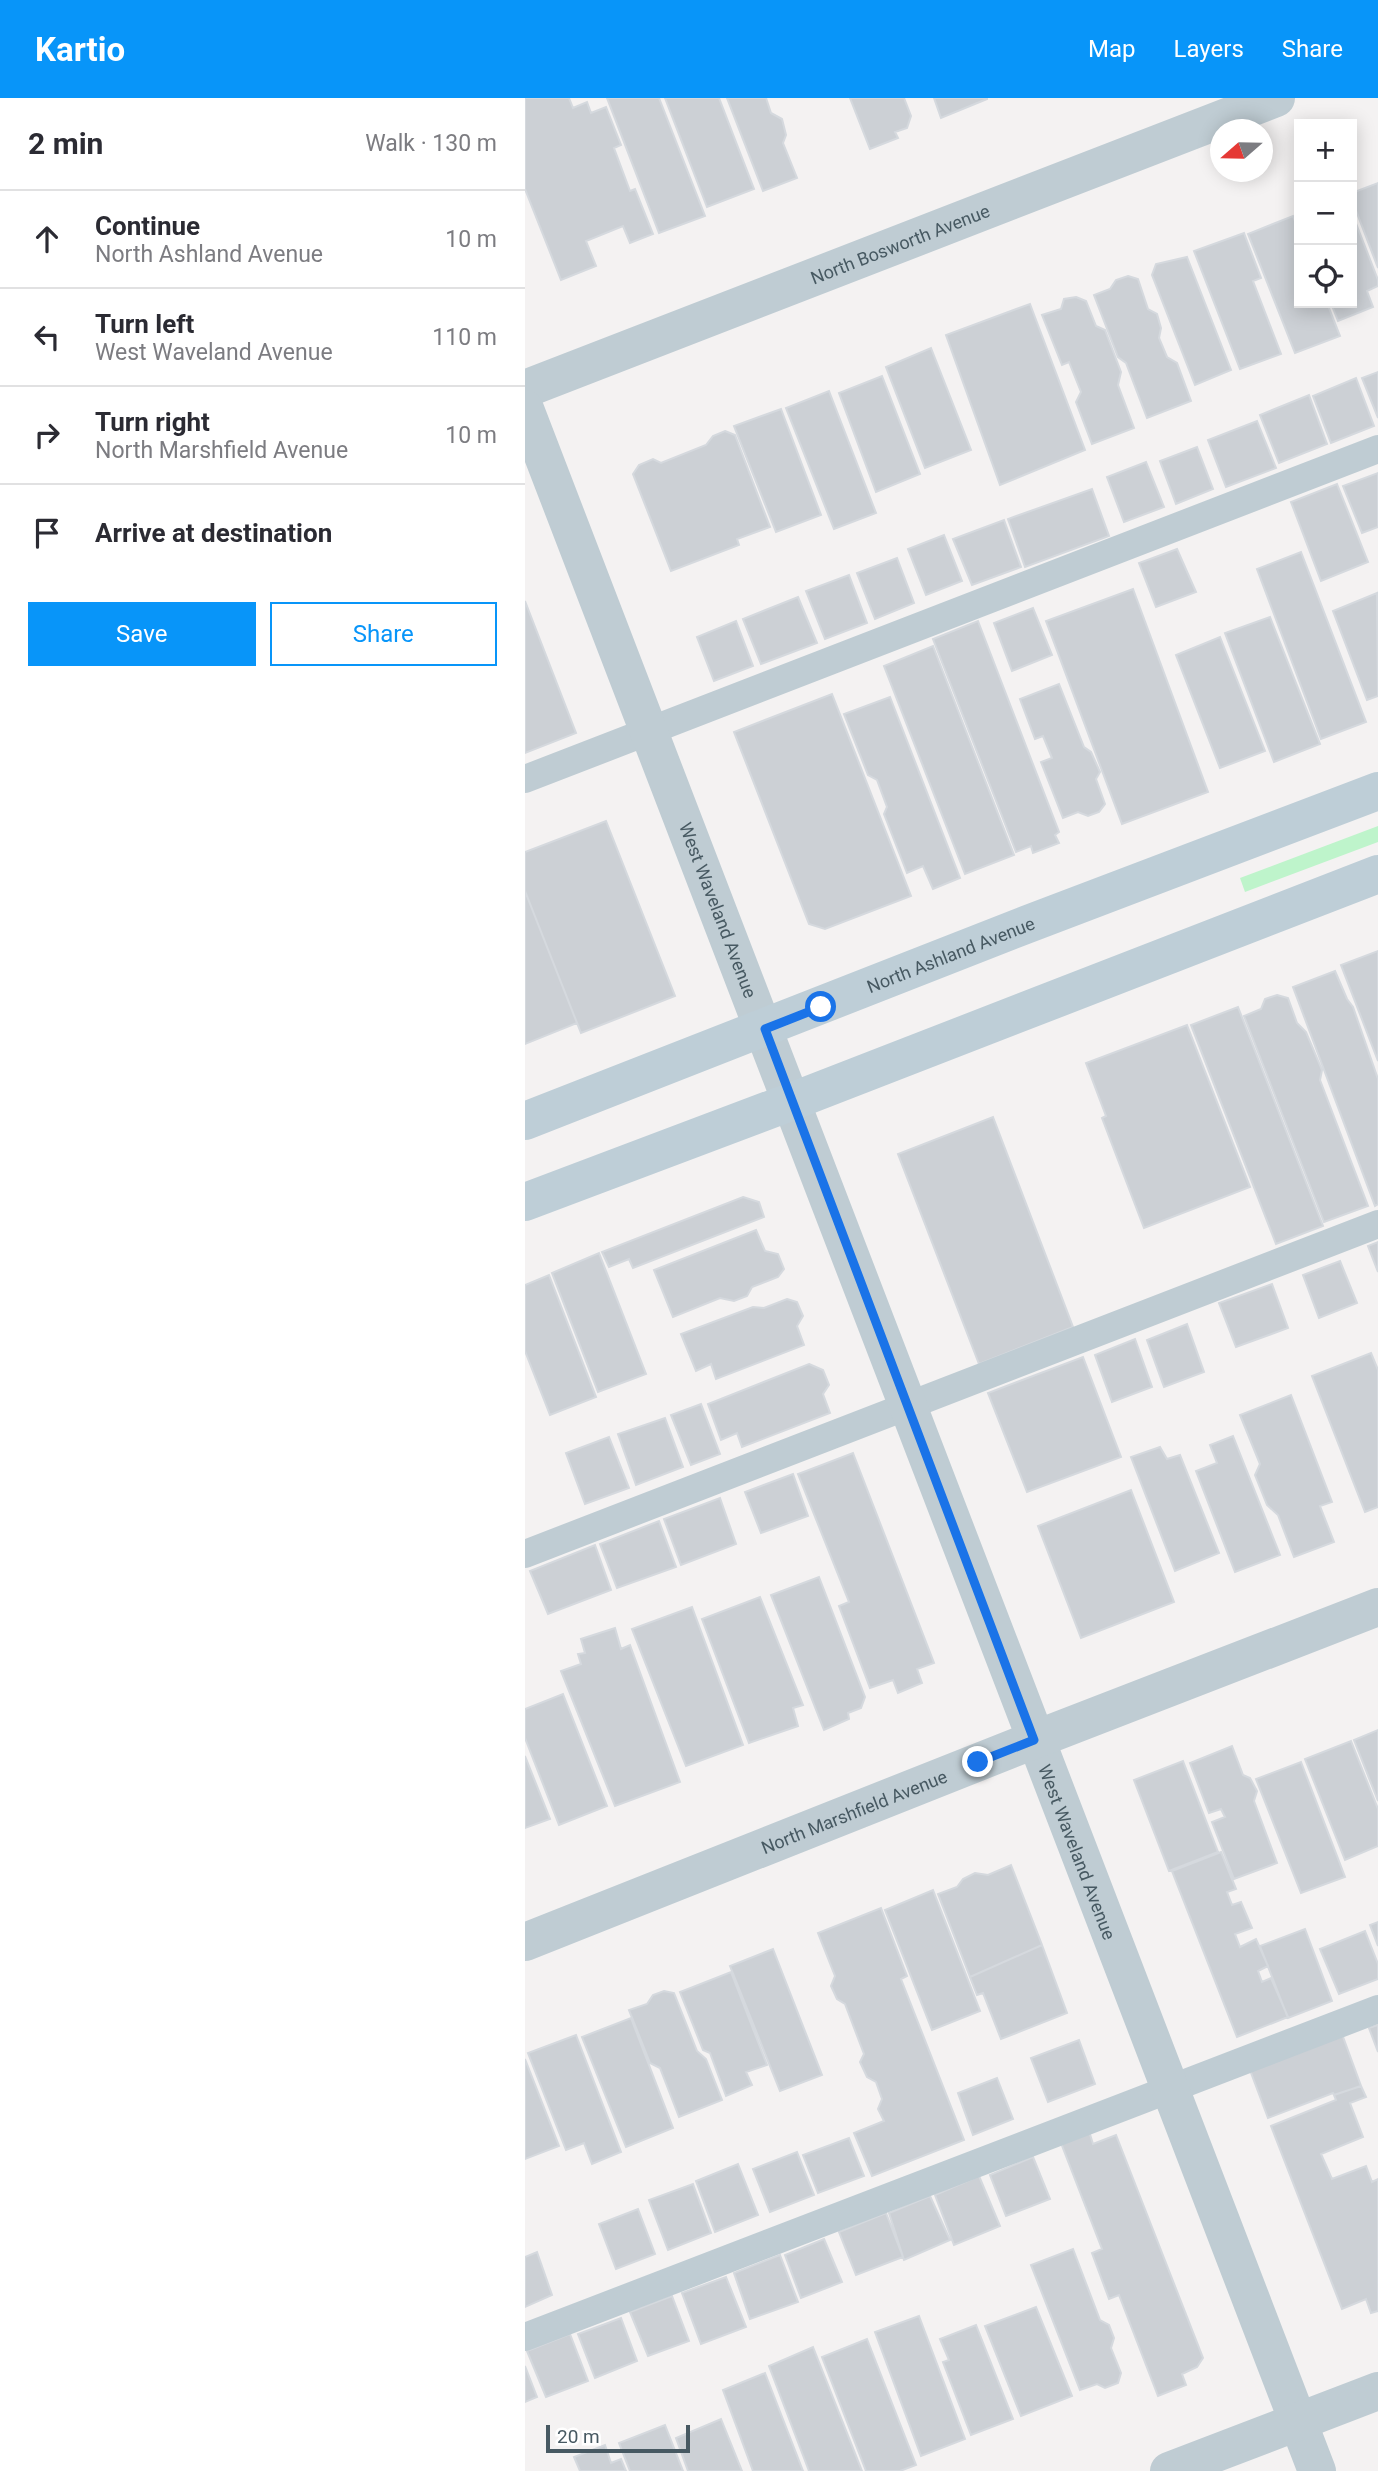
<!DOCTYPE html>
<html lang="en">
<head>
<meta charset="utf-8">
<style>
	body { margin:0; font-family:Roboto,sans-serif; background:#f7f7f7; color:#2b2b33 }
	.controls { position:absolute; right:21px; top:21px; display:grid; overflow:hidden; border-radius:0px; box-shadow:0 4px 18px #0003 }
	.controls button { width:63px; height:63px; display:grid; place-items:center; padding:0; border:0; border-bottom:2px solid #e1e1e2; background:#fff; color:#2b2b33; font:35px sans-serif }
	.compass { position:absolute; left:685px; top:21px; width:63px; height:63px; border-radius:50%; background:#fff; box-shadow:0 4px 18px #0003; rotate:250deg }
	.scale { position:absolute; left:21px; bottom:18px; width:144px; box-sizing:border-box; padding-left:7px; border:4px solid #475962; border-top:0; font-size:19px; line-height:24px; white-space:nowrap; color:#475962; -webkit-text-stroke:5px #fff; paint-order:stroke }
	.stop { position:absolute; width:21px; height:21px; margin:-16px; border:5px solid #1a73e8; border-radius:50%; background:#fff }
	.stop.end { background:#1a73e8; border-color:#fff; box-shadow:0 2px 7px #0008 }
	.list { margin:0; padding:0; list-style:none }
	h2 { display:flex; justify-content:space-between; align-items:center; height:91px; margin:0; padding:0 28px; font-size:30px }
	h2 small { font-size:23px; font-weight:400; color:#7c7c81 }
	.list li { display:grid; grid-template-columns:46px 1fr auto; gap:21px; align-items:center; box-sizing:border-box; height:98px; padding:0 28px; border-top:2px solid #e1e1e2 }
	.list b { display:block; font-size:26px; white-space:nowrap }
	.list p { margin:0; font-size:23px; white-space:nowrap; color:#7c7c81 }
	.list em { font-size:23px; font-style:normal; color:#7c7c81 }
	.actions { display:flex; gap:14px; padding:21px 28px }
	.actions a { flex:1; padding:16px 0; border:2px solid #0895f9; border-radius:0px; text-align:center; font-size:24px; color:#0895f9 }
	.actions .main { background:#0895f9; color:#fff }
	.icon { flex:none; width:38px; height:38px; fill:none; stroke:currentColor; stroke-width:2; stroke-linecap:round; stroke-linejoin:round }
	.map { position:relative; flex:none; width:853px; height:2373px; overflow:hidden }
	header { display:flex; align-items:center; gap:42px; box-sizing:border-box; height:98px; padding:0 35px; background:#0895f9; color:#fff }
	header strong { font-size:33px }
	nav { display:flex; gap:38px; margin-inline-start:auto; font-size:24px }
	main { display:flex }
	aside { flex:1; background:#fff }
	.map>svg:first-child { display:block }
	.green { fill:#bef4cb }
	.building { fill:#ccd0d5; stroke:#d5d9de; stroke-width:2 }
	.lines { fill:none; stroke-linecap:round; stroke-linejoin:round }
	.service { stroke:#bfccd3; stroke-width:28 }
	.minor { stroke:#bfccd3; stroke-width:38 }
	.secondary { stroke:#beced7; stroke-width:38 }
	.route { stroke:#1a73e8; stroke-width:9 }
	.labels { text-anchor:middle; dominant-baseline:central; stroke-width:6; stroke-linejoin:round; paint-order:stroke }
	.street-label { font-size:18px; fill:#475962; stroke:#fff }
</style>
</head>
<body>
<header>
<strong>Kartio</strong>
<nav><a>Map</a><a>Layers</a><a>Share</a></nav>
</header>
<main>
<aside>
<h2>2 min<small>Walk · 130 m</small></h2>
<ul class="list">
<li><svg class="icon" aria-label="ahead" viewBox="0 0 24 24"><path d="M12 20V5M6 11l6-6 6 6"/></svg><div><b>Continue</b><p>North Ashland Avenue</p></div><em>10 m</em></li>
<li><svg class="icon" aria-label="left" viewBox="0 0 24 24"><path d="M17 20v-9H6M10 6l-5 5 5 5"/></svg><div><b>Turn left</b><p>West Waveland Avenue</p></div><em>110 m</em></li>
<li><svg class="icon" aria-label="right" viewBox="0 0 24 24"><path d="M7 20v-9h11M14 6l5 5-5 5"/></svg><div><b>Turn right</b><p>North Marshfield Avenue</p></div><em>10 m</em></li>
<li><svg class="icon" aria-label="arrive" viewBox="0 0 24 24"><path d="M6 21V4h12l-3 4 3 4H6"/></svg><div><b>Arrive at destination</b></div></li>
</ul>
<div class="actions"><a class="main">Save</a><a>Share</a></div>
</aside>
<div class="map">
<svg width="853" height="2373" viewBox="0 0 853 2373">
	<rect width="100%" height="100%" fill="#f4f2f2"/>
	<path class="green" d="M853 728V744L720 794 715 780Z"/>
	<path class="building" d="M0 0H44L48 10 62 4 66 15 81 9 96 47 89 50 105 93 110 91 128 136 105 145 98 128 61 143 71 168 36 182 0 91Z
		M82 0H134L180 118 134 135Z
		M140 0H194L229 91 182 109Z
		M202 0H241L246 15 257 21 261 37 258 45 272 80 238 93Z
		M325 0H379L386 18 382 30 370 34 373 40 345 51Z
		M409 0H462V1L416 20Z
		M853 85V170L827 102V95Z
		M827 115 853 182V188L842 193 848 209 813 223 806 205H827Z
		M768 118 774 134V205H802L815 238 770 255 723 136Z
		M719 135 736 180 728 183 756 256 715 271 669 153Z
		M662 159 706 272 670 287 627 177 631 166Z
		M603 178 613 181 623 211 632 216 636 230 634 240 642 259 652 265 666 303 622 320 601 265 593 259 569 197 585 191 591 182Z
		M551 199 561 203 571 228 580 232 596 274 593 287 609 330 567 346 551 304 556 294 544 264 537 267 517 217 536 211 539 201Z
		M505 206 560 352 475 387 421 237Z
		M406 250 446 352 400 370 361 269Z
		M853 274V320L837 280Z
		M357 278 395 376 351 394 314 295Z
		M831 280 849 328 806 345 788 298Z
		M304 293 351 415 309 431 261 310Z
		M784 297 802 346 754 365 735 317Z
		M256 311 296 417 251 434 209 328Z
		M732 323 751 370 701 389 683 342Z
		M200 333 210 337 245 429 212 441 214 447 146 473 108 376 114 367 128 361 136 365 181 347 188 338Z
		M672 349 688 391 651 406 635 363Z
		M621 364 639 409 599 424 582 379Z
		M853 375V429L837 435 818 388Z
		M812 386 843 464 796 483 766 404Z
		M567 391 584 438 500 469 483 421Z
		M479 422 496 469 447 487 428 441Z
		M419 437 437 483 401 497 383 451Z
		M652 451 671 494 631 509 614 465Z
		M776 454 841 624 796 641 732 471Z
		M372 460 389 505 350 521 332 475Z
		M324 477 342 525 300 541 281 493Z
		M608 491 683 694 597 726 521 523Z
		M852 495 853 598 842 602 808 513Z
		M273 499 292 545 236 566 218 521Z
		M0 503 51 635 0 655Z
		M508 510 527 557 487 573 469 525Z
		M745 519 795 646 749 664 700 535Z
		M211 523 228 568 189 583 172 539Z
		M453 523 534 734 530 737 534 745 508 755 506 748 491 754 408 541Z
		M695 539 740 653 695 670 651 557Z
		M408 548 489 757 440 776 359 568Z
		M534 586 559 649 566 654 575 674 571 681 580 706 574 714 563 718 553 714 538 720 516 664 527 660 518 638 510 641 495 601Z
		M307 596 386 798 300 831 284 826 209 634Z
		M365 599 435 780 408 791 398 768 382 775 359 716 362 709 352 682 343 677 319 616Z
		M81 723 150 898 56 935 0 793V754Z
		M0 793 52 925 0 946Z
		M853 853V963L816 867Z
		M810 873 822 901 828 909 853 981V1106L850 1108 768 889Z
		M752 897 763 900 772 925 781 934 797 972 795 982 843 1108 799 1124 719 918 736 911 740 901Z
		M713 909 798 1128 751 1146 666 927Z
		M662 927 725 1089 619 1130 577 1020 581 1018 561 965Z
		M468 1019 548 1229 454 1266 373 1056Z
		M218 1099 234 1104 239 1119 108 1170 104 1161 84 1169 77 1154Z
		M231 1132 240 1153 253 1156 259 1171 253 1179 227 1189 222 1198 209 1203 195 1200 148 1219 129 1172Z
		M853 1144V1174L843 1148Z
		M74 1155 121 1276 73 1294 27 1175Z
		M815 1163 832 1205 794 1220 778 1177Z
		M24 1177 71 1299 25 1317 0 1253V1187Z
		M747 1186 763 1230 711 1249 694 1205Z
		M262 1201 272 1204 278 1218 272 1228 279 1247 191 1281 186 1266 171 1273 156 1236 228 1209 239 1210Z
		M662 1226 679 1274 639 1289 622 1242Z
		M610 1241 627 1289 587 1304 570 1257Z
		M846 1255 853 1272V1409L840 1414 787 1278Z
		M558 1259 596 1359 502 1394 463 1295Z
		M284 1266 298 1272 304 1287 298 1296 305 1315 217 1349 212 1335 196 1342 183 1306Z
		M766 1297 807 1404 795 1408 809 1444 769 1459 753 1417 742 1407 730 1377 735 1366 715 1317Z
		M176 1306 195 1356 166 1367 146 1317Z
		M140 1320 158 1369 111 1387 93 1336Z
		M708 1338 755 1457 710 1474 671 1373 692 1365 685 1347Z
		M84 1339 104 1390 60 1406 41 1355Z
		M635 1349 642 1361 655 1357 694 1455 650 1473 606 1359Z
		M328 1355 409 1565 392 1571 397 1585 373 1595 368 1582 345 1590 314 1508 324 1504 273 1376Z
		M268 1376 283 1418 236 1435 220 1394Z
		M606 1392 649 1504 556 1540 513 1428Z
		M195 1400 211 1446 156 1467 139 1421Z
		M134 1423 151 1469 92 1490 75 1446Z
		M70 1447 86 1492 23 1516 5 1473Z
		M294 1479 340 1599 336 1610 323 1615 324 1621 299 1632 246 1497Z
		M235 1499 278 1607 268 1610 273 1628 224 1645 177 1521Z
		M167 1509 218 1647 161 1668 107 1531Z
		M90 1530 96 1551 105 1547 155 1684 90 1708 36 1573 56 1566 53 1556 60 1555 56 1541Z
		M38 1596 82 1708 34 1727 0 1640V1611Z
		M853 1632V1703L829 1642Z
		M826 1643 853 1711V1748L820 1762 780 1661Z
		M707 1648 718 1677 725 1680 732 1693 729 1703 752 1765 709 1781 687 1724 700 1719 696 1711 684 1715 665 1665Z
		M0 1658 25 1721 0 1730Z
		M658 1663 693 1754 644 1773 609 1682Z
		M776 1664 820 1779 776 1795 731 1681Z
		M696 1754 711 1791 702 1794 707 1807 716 1804 727 1830 710 1836 715 1849 731 1841 743 1868 733 1873 737 1884 746 1880 763 1919 712 1939 647 1773Z
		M486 1767 517 1847 445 1879 413 1796 432 1789 438 1781 450 1775 463 1777Z
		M408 1792 455 1913 407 1932 360 1812Z
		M356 1810 382 1878 376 1881 439 2042 347 2078 329 2035 359 2023 353 2011 357 2001 351 1984 342 1979 335 1964 339 1956 320 1906 312 1901 306 1888 310 1878 293 1835Z
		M853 1824V1848L845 1827Z
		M780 1831 807 1903 763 1920 735 1848Z
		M840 1833 853 1866V1881L814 1896 795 1851Z
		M517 1847 542 1915 476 1941 458 1895 452 1897 445 1879Z
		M248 1851 297 1977 255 1993 205 1868Z
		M206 1874 242 1967 221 1974 227 1987 201 1998 185 1955 178 1952 155 1894Z
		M139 1893 149 1895 172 1953 181 1961 197 2002 154 2019 135 1970 125 1965 104 1912 122 1906 128 1897Z
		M106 1920 148 2030 101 2049 57 1939Z
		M853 1927V1954L844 1930Z
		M817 1936 836 1988 809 1997 808 1995 743 2020 725 1972Z
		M51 1937 96 2054 67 2066 59 2045 41 2052 3 1955Z
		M554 1942 570 1986 523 2004 506 1960Z
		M0 1961 34 2048 0 2061Z
		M472 1980 488 2021 448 2037 433 1995Z
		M836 1988 841 1999 825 2005 838 2039 796 2056 807 2081 841 2068 847 2084 853 2081V2213L846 2215 841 2201 817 2211 746 2028 811 2002 809 1997Z
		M564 2033 568 2046 591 2037 678 2260 672 2269 657 2276 661 2287 633 2298 594 2197 584 2201 567 2155 577 2151 536 2045Z
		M324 2040 339 2078 293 2095 278 2057Z
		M272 2054 289 2097 245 2114 228 2071Z
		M508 2059 525 2101 481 2118 465 2077Z
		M213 2066 233 2117 190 2134 171 2083Z
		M454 2078 475 2128 429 2147 410 2097Z
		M168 2086 186 2135 143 2152 124 2102Z
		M405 2098 425 2142 379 2162 364 2115Z
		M113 2111 130 2156 91 2171 74 2126Z
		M361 2115 378 2159 331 2177 314 2134Z
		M299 2141 317 2184 276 2200 260 2157Z
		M548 2151 575 2222 584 2227 589 2240 586 2250 596 2275 593 2285 580 2290 572 2286 555 2292 506 2167Z
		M12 2154 27 2197 0 2209V2159Z
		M255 2157 273 2204 225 2221 209 2175Z
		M201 2179 221 2229 176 2246 157 2195Z
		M147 2198 164 2243 123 2258 105 2214Z
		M511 2209 547 2298 496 2318 460 2228Z
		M394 2218 440 2341 396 2358 350 2234Z
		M96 2220 112 2263 70 2280 53 2236Z
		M451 2227 488 2321 446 2337 418 2264 424 2262 415 2241Z
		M45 2236 63 2283 21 2299 2 2253Z
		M342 2241 391 2367 375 2373H341L297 2259Z
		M288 2249 337 2373H284L244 2268Z
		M0 2268 12 2299 0 2304Z
		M240 2275 278 2373H228L198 2292Z
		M196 2321 217 2373H163L151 2340Z
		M140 2327 158 2373H105L94 2345Z
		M80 2347 86 2365 96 2361 101 2373H55L49 2359Z"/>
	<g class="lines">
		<path class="service" d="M0 681 853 351
			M0 1456 853 1126
			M0 2239 853 1911"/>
		<g class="minor">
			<path id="s1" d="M0 291 751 0"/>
			<path id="s2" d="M0 311C268 997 523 1688 792 2373"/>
			<path id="s3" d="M0 1844 509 1642 853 1509"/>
			<path d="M644 2373 853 2293"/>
		</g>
		<g class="secondary">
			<path id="s4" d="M0 1023 503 826 853 693"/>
			<path d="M0 1104 268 1003 853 776"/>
		</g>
	</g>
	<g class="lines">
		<path class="route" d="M296 909 240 931 509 1642 453 1664"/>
	</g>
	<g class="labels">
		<g class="street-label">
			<text stroke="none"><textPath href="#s1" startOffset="402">North Bosworth Avenue</textPath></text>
			<text stroke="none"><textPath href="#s2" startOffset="537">West Waveland Avenue</textPath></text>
			<text stroke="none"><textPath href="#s4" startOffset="457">North Ashland Avenue</textPath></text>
			<text stroke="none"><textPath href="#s3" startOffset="354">North Marshfield Avenue</textPath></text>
			<text stroke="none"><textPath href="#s2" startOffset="1545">West Waveland Avenue</textPath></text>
		</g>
	</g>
</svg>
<div class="controls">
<button>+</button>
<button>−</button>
<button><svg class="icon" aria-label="locate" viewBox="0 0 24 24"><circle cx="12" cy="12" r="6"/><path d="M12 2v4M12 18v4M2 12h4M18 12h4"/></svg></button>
</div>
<svg class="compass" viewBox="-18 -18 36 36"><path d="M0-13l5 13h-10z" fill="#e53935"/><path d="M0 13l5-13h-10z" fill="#7c7c81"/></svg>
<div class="scale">20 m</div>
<div class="stop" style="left:296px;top:909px"></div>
<div class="stop end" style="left:453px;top:1664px"></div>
</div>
</main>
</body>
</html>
